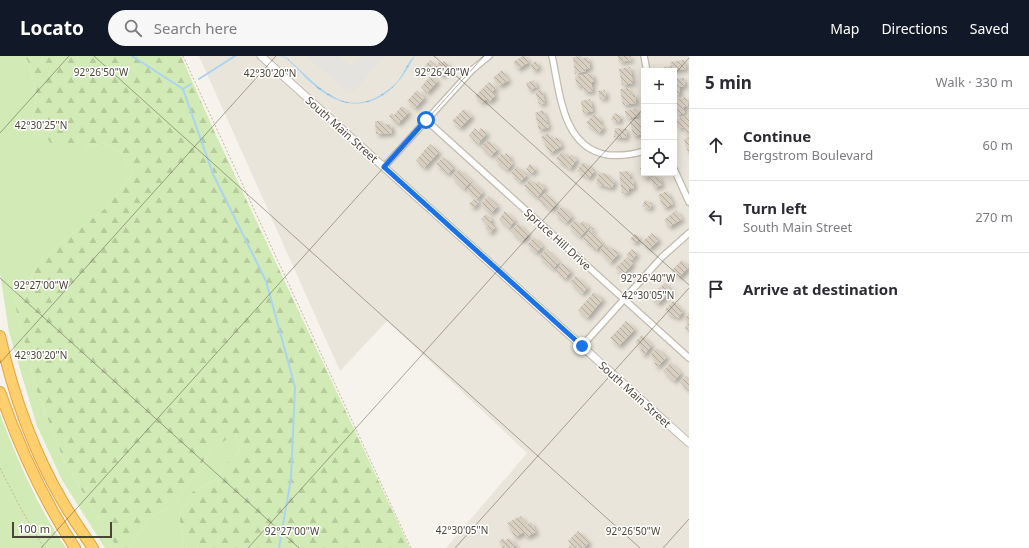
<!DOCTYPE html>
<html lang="en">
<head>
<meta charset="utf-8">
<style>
	body { margin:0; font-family:"Noto Sans",sans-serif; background:#f7f7f7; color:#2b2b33 }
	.controls { position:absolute; right:12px; top:12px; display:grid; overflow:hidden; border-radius:0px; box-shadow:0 2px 10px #0003 }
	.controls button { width:36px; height:36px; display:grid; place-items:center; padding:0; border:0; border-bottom:1px solid #e1e1e2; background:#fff; color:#2b2b33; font:20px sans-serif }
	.scale { position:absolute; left:12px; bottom:10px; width:100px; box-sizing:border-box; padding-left:4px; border:2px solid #4b4439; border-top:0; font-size:11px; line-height:14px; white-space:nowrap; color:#4b4439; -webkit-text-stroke:3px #fff; paint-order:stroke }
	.stop { position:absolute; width:12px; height:12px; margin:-9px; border:3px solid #1a73e8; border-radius:50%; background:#fff }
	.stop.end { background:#1a73e8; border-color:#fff; box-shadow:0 1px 4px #0008 }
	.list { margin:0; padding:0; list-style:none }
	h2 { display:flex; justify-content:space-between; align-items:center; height:52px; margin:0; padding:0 16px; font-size:17px }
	h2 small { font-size:13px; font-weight:400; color:#7c7c81 }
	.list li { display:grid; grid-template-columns:26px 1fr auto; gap:12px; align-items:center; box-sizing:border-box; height:72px; padding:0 16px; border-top:1px solid #e1e1e2 }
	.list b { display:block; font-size:15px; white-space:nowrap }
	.list p { margin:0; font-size:13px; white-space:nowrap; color:#7c7c81 }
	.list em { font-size:13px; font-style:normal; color:#7c7c81 }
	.icon { flex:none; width:22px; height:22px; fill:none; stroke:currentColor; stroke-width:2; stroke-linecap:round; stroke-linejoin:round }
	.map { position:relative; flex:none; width:689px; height:492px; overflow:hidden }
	header { display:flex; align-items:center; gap:24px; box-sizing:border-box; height:56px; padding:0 20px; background:#111827; color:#fff }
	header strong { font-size:19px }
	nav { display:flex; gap:22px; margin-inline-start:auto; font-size:14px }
	.search { width:280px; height:36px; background:#f7f7f7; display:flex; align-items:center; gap:10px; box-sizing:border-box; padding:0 14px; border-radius:22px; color:#7c7c81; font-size:15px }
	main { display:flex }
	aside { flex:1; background:#fff }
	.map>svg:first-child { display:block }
	.residential { fill:#eae5da; fill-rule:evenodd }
	.grass { fill:#d2eab5 }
	.forest { fill:url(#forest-firs) }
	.parking { fill:#e5e3e0 }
	.water { fill:url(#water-ripples) }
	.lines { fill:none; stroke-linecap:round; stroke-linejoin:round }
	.stream { stroke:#a9d4f2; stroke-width:2 }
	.building { fill:url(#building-back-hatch); filter:url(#shadow) }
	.minor-casing { stroke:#c2bbae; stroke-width:8 }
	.tertiary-casing { stroke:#c2bbae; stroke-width:9 }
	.motorway-casing { stroke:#e0a43c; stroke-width:12 }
	.path { stroke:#c4b79f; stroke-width:1; stroke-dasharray:2 2; stroke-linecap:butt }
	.minor { stroke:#fff; stroke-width:5.5 }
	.tertiary { stroke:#fff; stroke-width:7 }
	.motorway { stroke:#ffcf6e; stroke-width:10 }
	.route { stroke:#1a73e8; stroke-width:5 }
	.ticks { fill:none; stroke:#4b4439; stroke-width:1; stroke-opacity:0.45 }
	.labels { text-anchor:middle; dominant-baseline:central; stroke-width:3; stroke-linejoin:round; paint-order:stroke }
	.street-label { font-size:11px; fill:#4b4439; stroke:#fff }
	.ticks-label { font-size:10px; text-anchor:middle; fill:#4b4439; stroke:#fff; stroke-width:3; stroke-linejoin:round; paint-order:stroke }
</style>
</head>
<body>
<header>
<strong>Locato</strong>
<div class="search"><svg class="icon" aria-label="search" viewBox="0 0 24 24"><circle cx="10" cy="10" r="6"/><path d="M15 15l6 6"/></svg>Search here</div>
<nav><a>Map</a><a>Directions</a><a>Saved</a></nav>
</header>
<main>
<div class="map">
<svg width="689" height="492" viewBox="0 0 689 492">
	<defs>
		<pattern id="forest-firs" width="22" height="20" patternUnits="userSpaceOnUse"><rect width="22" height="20" fill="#d2eab5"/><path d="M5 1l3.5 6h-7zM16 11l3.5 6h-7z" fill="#b6ca9c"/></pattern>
		<pattern id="water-ripples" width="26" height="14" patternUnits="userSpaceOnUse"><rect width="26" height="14" fill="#a9d4f2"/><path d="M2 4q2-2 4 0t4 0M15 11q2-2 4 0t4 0" fill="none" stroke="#8caec5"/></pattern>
		<pattern id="building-back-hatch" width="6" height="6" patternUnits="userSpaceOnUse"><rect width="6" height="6" fill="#d8cfc1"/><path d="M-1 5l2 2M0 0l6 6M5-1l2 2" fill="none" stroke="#b1aa9e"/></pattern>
		<filter id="shadow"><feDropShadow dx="3" dy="3" stdDeviation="2" flood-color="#0004"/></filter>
	</defs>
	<rect width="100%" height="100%" fill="#f6f3ec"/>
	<path class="residential" d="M199 0H689V492H446L527 397 387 265 340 315ZM644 15H674V117H644Z"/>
	<path class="grass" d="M0 0H25L29 8 37 42 32 61 77 93 104 87 122 98 133 117 106 152 65 183 37 210 14 245 37 335 65 407 117 492H105L62 424 37 370 9 276 0 217Z
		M0 358C18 405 37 450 66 492H0Z
		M236 376 240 396 229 404 216 423 192 436 179 460 184 489 182 492H129L149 463 177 445 211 394Z"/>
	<path class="forest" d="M25 0H181L215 77 410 492H182L184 488 179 460 192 436 216 423 229 404 240 396 236 377 211 394 177 445 149 463 129 492H117L65 407 37 335 14 245 37 210 65 183 106 152 133 117 122 98 104 87 77 93 52 89 32 61 37 42 29 8Z"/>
	<path class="parking" d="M307 0H340L350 11 360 0H385L354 35 350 32 347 36Z"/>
	<path class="water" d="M278 0 286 1C323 34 349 70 396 27 403 20 407 5 415 0 410 8 405 18 398 26 379 48 353 55 327 39 312 30 299 14 286 2Z"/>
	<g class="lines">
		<path class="stream" d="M132 0 183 33 213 118 266 225 295 331 291 422 279 492
			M199 23 235 0
			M183 33 191 28"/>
	</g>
	<path class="building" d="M523 0H525L529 6 518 13 513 6Z
		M581 0V3L588 1 590 12 585 13 586 15 575 18 573 1Z
		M618 0H631V4L619 6Z
		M430 4 435 9 430 15 425 10Z
		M684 4 686 13 665 15 664 11 671 10 670 6Z
		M444 5 450 11 442 20 435 14 437 12 435 11 439 6 441 8Z
		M536 5 539 11 534 15 530 9Z
		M630 11 633 27 622 29 619 13Z
		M502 14 509 24 499 30 493 22Z
		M592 17 594 26H591L593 35 584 36 583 29 577 30 575 21Z
		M431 19 438 25 427 37 421 31Z
		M684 22 685 30 679 31 680 38 674 39V23Z
		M534 24 537 31 529 34 526 27Z
		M489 26 496 32 492 36 496 39 489 46 486 43 482 47 475 40Z
		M629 32 630 39 635 38 636 47 623 49 620 33Z
		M417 34 425 41 415 52 407 45Z
		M542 34 545 47 539 48 535 35Z
		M605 34 606 42 600 43 598 35Z
		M686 41 688 50 683 51 685 57 676 59 674 44Z
		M590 43 593 55 583 57 581 45Z
		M402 50 409 56 398 68 389 60 392 57 394 59Z
		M636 52 638 60 627 63 625 55Z
		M464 53 472 60 460 72 452 65Z
		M543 54 549 71 539 74 535 57Z
		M614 57 621 60 619 66 611 64Z
		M594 58 601 64 599 67 604 71 599 77 586 67Z
		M689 59V78H686L684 71 678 72 676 63Z
		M639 63 644 78 633 80 630 65Z
		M375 65H382V69L391 68 392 77 376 78Z
		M475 72 478 76 481 72 487 77 478 88 469 79Z
		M615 72 627 73 626 82 614 81Z
		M548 77 552 84 557 81 562 90 550 97 541 81Z
		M689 81V100L684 83Z
		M488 84 498 93 491 100 481 91Z
		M430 88 439 96 424 112 416 104Z
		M562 95 569 101 571 98 577 103 570 113 556 103Z
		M502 97 504 100 506 97 511 102 509 104 513 107 507 114 495 104Z
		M443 101 454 111 448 118 436 108Z
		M583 106 595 114 589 122 577 115Z
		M530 108 536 113 531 118 526 113Z
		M517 110 527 119 520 126 511 117Z
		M644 110V117H659L644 122 640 112Z
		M459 113 472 125 464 133 452 121Z
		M629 115 630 123H633L634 132 628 133 629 136 622 137 619 116Z
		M599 116 609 119V122L615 124 612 132 596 128Z
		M659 120 662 129 654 132 651 123Z
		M530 123 536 128 538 125 545 131 537 142 524 130Z
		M473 126 483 136 477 143 467 134Z
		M667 135 673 148 664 152 658 139Z
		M545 137 557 148 551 154 539 144Z
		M488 140 498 150 491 157 481 148Z
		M475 142 479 146 473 152 469 148Z
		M645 144 652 147 650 153 642 150Z
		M562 150 572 160 566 167 555 158Z
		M676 154 682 163 669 171 664 164Z
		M505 155 515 164 509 172 499 163Z
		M486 158 492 163 490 166 495 171 490 177 485 172 488 169 481 163Z
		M575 164 580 168 583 165 590 170 580 181 569 171Z
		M518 167 529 178 522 185 511 175Z
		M592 171 594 173 591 176 603 187 596 194 583 183Z
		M652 177 659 184 649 193 642 186Z
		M635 178 640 182 635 187 630 183Z
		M534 181 543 190 536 197 527 189Z
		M605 188 619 197 610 207 600 194Z
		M547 193 559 206 553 213 539 201Z
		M632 193 637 198 632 204 626 199Z
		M627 201 633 207 623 219 615 212Z
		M682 204 689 211 679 221 672 214Z
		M562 207 571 215 565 223 556 215Z
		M576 220 588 231 582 238 570 226Z
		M665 227 672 234 658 248 650 240Z
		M594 236 603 243 587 262 578 254Z
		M673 245 683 255 678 262 674 259 673 261 665 254Z
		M689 257V275L685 272 688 267 684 263Z
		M626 265 635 273 619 290 610 282Z
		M642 279 652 289 644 299 640 295 642 292 635 286Z
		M657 292 667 301 657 311 654 308 656 305 650 299Z
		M671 306 681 317 674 325 663 315Z
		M686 320 689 323V335L680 326Z
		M521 460 526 469 531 466 536 476 526 481 524 476 515 481 507 467Z
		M578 475 589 486 584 492H568L571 488 568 485Z
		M503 482 505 485 509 482 516 489 513 492H501L503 490 499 486Z"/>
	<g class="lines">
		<defs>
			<path id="minor" d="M552 0C560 36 562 92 608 99 621 100 632 99 644 95
				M644 0 647 15
				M426 64 689 302
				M384 111 472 14 489 0
				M674 113 689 146
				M582 290 662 201 689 177"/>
			<path id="tertiary" d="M261 0 689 387"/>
			<path id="motorway" d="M0 280C13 338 33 395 63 446 72 462 83 477 93 492
				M0 336C19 391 43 443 75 492"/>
		</defs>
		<use href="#minor" class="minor-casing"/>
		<use href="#tertiary" class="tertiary-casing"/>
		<use href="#motorway" class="motorway-casing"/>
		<path class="path" d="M183 0 411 492
			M0 412 20 451 44 492"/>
		<use href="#minor" class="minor"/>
		<use href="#tertiary" class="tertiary"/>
		<use href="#motorway" class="motorway"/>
	</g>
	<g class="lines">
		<path class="route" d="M426 64 384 111 582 290"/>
	</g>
	<path class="ticks" d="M94 0 640 492M434 0 689 229M674 19 689 2M0 77 69 0M0 222 299 492M0 307 276 0M41 492 484 0M248 492 644 52M455 492 689 232M663 492 689 463"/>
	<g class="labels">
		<g class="street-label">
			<text transform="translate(342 73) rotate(42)">South Main Street</text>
			<text transform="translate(558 183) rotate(42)">Spruce Hill Drive</text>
			<text transform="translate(635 338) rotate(42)">South Main Street</text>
		</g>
	</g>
	<g class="ticks-label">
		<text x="101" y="20">92°26'50"W</text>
		<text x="442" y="20">92°26'40"W</text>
		<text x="270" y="21">42°30'20"N</text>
		<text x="41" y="73">42°30'25"N</text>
		<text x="648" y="226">92°26'40"W</text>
		<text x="41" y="233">92°27'00"W</text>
		<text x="648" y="243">42°30'05"N</text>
		<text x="41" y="303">42°30'20"N</text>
		<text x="462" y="478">42°30'05"N</text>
		<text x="292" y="479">92°27'00"W</text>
		<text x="633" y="479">92°26'50"W</text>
	</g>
</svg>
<div class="controls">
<button>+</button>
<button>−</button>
<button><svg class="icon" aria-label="locate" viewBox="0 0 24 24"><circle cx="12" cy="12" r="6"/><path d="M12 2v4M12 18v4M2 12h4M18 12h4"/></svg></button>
</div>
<div class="scale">100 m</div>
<div class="stop" style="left:426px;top:64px"></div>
<div class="stop end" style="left:582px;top:290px"></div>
</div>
<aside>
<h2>5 min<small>Walk · 330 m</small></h2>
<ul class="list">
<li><svg class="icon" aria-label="ahead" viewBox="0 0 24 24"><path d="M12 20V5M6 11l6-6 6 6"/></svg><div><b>Continue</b><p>Bergstrom Boulevard</p></div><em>60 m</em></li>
<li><svg class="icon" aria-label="left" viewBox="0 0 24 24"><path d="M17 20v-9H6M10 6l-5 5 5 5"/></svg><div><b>Turn left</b><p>South Main Street</p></div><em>270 m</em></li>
<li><svg class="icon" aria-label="arrive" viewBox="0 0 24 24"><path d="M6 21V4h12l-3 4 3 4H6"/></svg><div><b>Arrive at destination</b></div></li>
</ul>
</aside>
</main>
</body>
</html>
